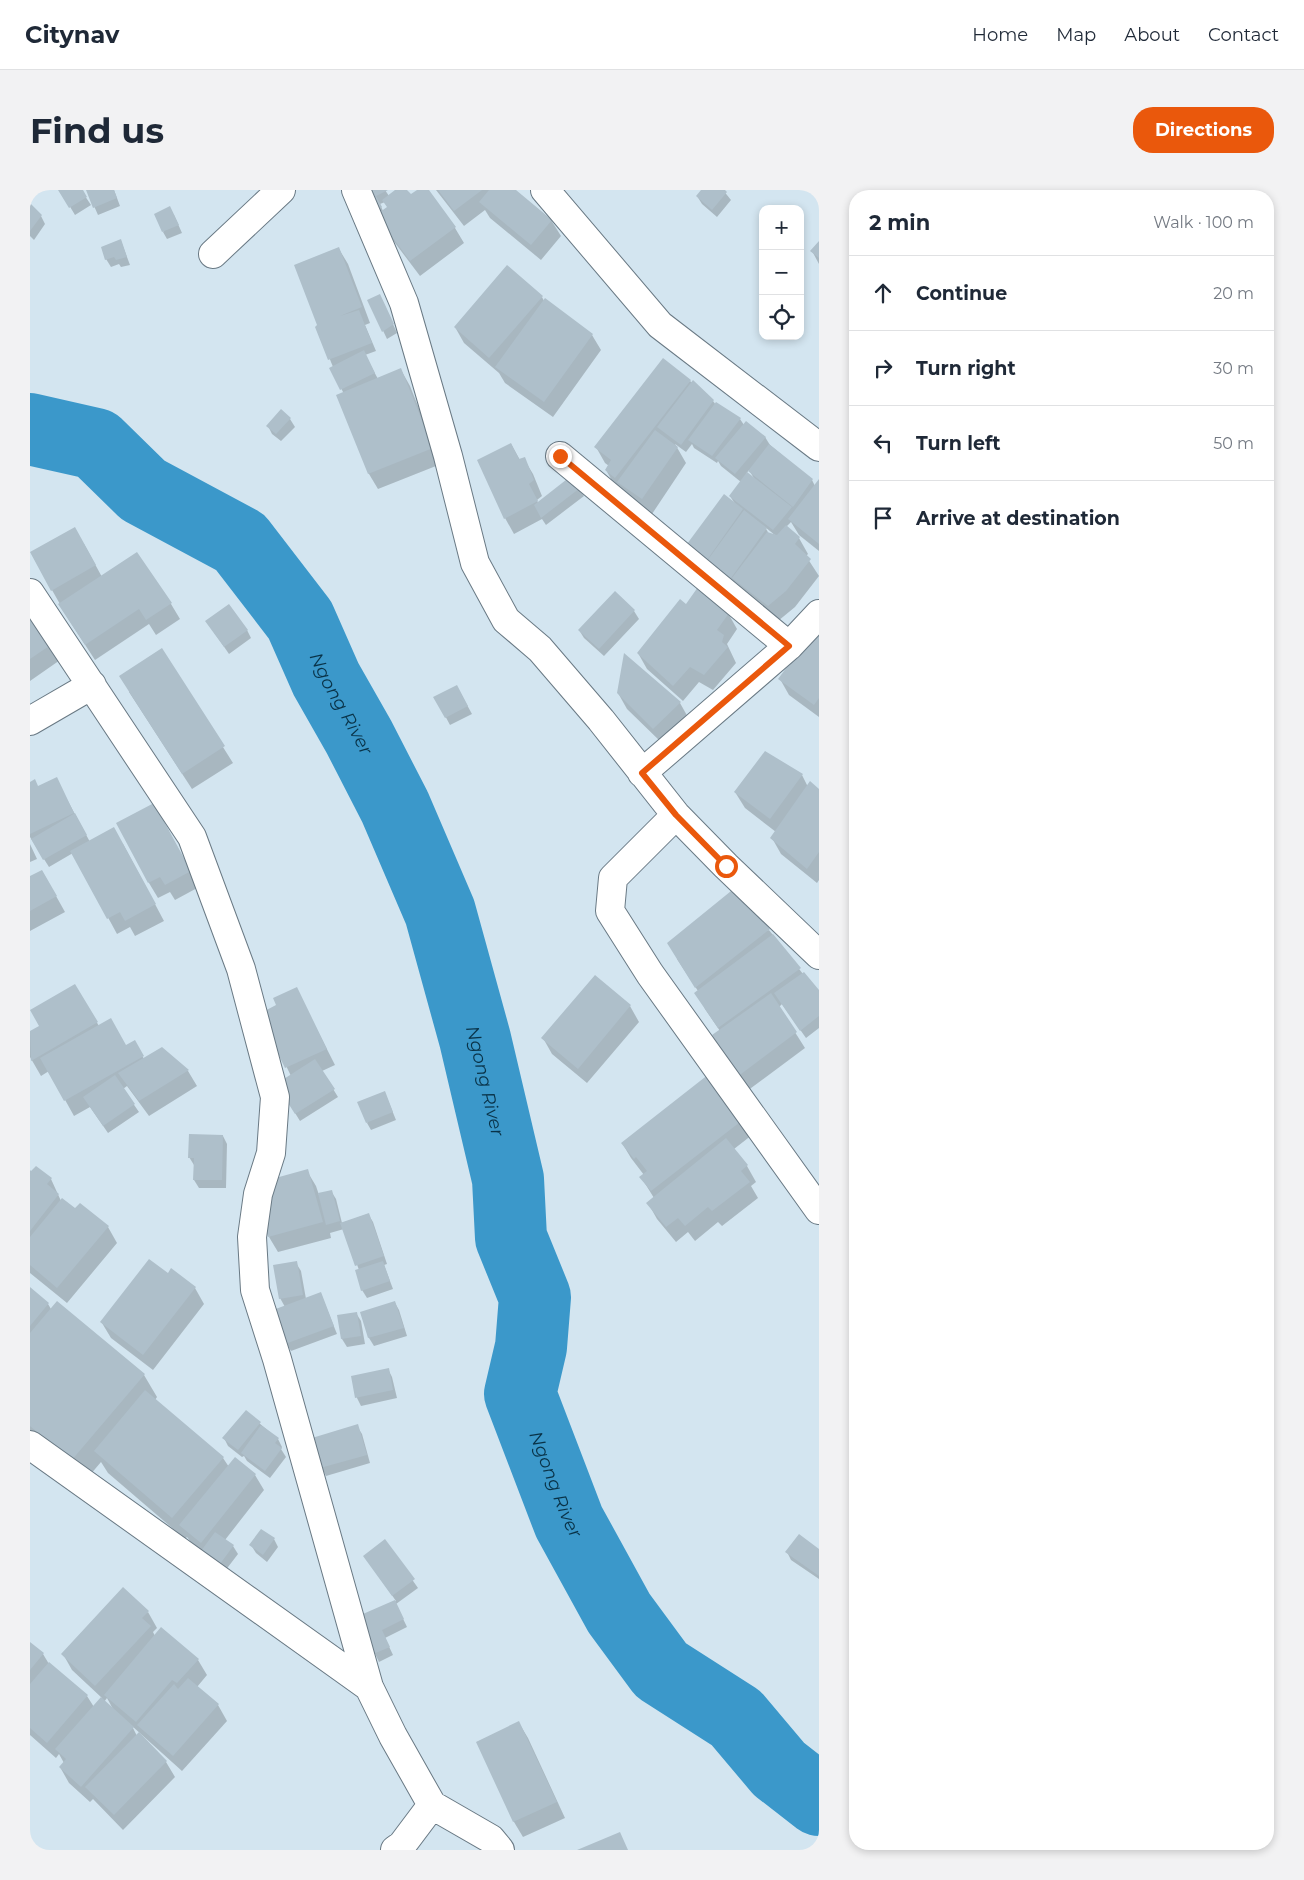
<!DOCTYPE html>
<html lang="en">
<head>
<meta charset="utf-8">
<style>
	body { margin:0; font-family:Montserrat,sans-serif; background:#f2f2f3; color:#1f2937 }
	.controls { position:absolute; right:15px; top:15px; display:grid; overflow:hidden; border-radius:10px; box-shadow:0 2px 8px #0003 }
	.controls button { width:45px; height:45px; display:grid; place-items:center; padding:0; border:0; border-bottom:1px solid #e0e1e3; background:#fff; color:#1f2937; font:25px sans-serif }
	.stop { position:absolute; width:15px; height:15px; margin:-11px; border:4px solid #ea580c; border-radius:50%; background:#fff }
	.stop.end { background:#ea580c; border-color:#fff; box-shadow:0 1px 5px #0008 }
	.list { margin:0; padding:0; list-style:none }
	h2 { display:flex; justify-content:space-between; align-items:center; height:65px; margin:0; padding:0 20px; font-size:21px }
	h2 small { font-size:16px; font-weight:400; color:#747a83 }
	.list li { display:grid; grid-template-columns:32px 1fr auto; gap:15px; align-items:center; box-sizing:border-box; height:75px; padding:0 20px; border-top:1px solid #e0e1e3 }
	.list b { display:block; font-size:19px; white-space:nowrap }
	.list em { font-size:16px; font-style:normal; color:#747a83 }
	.icon { flex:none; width:28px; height:28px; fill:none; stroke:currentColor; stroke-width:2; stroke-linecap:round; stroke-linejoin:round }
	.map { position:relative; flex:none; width:789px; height:1660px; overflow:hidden; border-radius:20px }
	header { display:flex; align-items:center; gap:30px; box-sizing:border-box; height:70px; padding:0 25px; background:#fff; border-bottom:1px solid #e0e1e3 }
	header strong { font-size:24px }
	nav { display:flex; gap:28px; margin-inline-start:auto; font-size:18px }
	.intro { display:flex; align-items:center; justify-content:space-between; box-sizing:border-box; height:120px; padding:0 30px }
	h1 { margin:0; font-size:35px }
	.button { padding:12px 22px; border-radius:20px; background:#ea580c; color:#fff; font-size:18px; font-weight:700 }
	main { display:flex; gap:30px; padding:0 30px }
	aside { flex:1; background:#fff; border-radius:20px; box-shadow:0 2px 8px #0003 }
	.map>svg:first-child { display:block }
	.shadow { fill:#0003; fill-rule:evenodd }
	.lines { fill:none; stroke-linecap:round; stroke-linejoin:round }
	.river { stroke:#3b98ca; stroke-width:72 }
	.building { fill:#aebfca }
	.minor-casing { stroke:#697984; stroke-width:30 }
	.minor { stroke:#fff; stroke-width:28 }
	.route { stroke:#ea580c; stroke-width:6 }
	.labels { text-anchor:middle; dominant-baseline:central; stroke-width:4.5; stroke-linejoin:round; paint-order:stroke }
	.water-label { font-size:18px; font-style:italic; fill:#093247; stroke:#d3e5f0 }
</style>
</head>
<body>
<header>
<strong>Citynav</strong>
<nav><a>Home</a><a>Map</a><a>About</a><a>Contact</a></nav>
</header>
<div class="intro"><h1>Find us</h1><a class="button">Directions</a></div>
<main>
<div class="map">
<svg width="789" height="1660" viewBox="0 0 789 1660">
	<rect width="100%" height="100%" fill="#d3e5f0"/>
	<path class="shadow" d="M30 0H51L61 15 45 25Z
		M57 0H84L90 16 68 25Z
		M355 0 359 6 367 0H376L380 6 389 0H397L425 38 434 53 390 86 356 41 335 1ZM355 12 358 18 353 21 350 14Z
		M406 0H484L521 30 531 46 511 70 460 28 455 20 434 36Z
		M673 0H693L701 10 687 27 672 14 667 6Z
		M0 15 11 26 15 34 4 50 0 46Z
		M144 25 152 43 137 49 133 42Z
		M91 51 100 75 91 77 89 74 81 77 76 69Z
		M789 53V74L782 61Z
		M309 59 318 74 340 133 335 135 346 161 335 165 348 189 371 180 380 196 411 274 348 299 339 284 308 206 314 204 301 178 303 177 287 137Z
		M512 107 514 111 562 145 571 160 523 227 475 193 469 183 434 153 425 137Z
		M339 111 354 114 367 143 357 149Z
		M660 191 683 211 686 215 710 229 714 235 735 247 740 255 782 290 785 296 789 291V361L769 345 761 332 756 337 769 348 778 364 776 366 789 386 765 417 748 431 713 404 707 394 706 395 663 362 705 314 700 306 711 292 691 276 688 271 687 273 664 258 662 254 656 262 645 254 656 273 622 324 597 308 585 296 576 280 579 276 575 273 566 257ZM719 280 725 290 716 284ZM735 337 746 346 739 344Z
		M251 221 260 229 265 237 251 251 242 244 238 236Z
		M481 254 490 270 494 269 503 284 512 306 507 310 508 313 549 298 554 306 516 335 512 329 484 344 475 328Z
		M54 354 72 387 141 414 150 429 126 445 119 434 65 470 39 430 1 363Z
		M585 403 604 421 609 429 574 466 554 448 549 440Z
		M656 416 698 423 707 439 697 454 706 473 683 500 669 492 653 511 617 479 608 463Z
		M0 417 33 468 0 491Z
		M177 432 217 440 221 448 199 464Z
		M789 436V527L759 505 750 489Z
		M132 460 203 573 162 599 99 502Z
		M588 503 650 513 659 529 633 554 597 519Z
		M431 504 442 524 420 535 405 507Z
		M772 585 778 597 789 600V690L787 693 751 664 742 648 746 642 715 618 705 602Z
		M26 589 60 652 93 654 134 731 105 746 100 737 87 744 43 663 19 677 0 647V593L9 598Z
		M124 614 169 697 145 710 140 702 128 708 119 693Z
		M0 654 7 669 0 672Z
		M12 681 35 722 0 741V688Z
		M739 740 773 784 789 802V838L776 848 752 814 749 817 775 858 717 901 684 845 690 841 675 819 668 801 647 769Z
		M44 795 69 836 98 861 104 852 114 869 158 881 167 896 119 926 97 896 93 899 109 922 78 943 60 917 44 926 19 881 11 886 0 867V842L11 837Z
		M266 798 305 875 292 881 308 907 270 931 252 902 261 886 231 824 248 815Z
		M600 816 609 832 557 893 522 864 513 848Z
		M355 903 366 930 341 940 337 933Z
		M713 930 722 945 704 959 717 976 726 992 721 996 728 1008 692 1036 688 1032 665 1051 658 1042 646 1052 627 1029 618 1013 624 1008 611 987 614 985 601 968 592 953Z
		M193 946 197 954 196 998H169L164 990V975L159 967Z
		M277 981 286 996 289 1005 301 1001 306 1009 312 1033 338 1024 343 1032 357 1074 354 1075 363 1099 337 1108 332 1100 329 1080 314 1039 300 1043 301 1048 248 1062 239 1047Z
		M0 982 21 989 31 1011 78 1037 87 1053 37 1113 0 1083Z
		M266 1073 271 1081 276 1109 291 1104 307 1144 261 1161 256 1153 255 1117 250 1108Z
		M142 1080 165 1098 174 1114 123 1180 81 1148 72 1133 138 1085Z
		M0 1098 18 1114 21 1119 27 1112 114 1185 127 1207 125 1210 193 1268 199 1277 225 1285 234 1300 195 1350 203 1356 208 1364 195 1381 160 1351 157 1347 155 1349 78 1283 71 1272 54 1292 0 1247Z
		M365 1113 369 1120 377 1146 344 1156 339 1148 331 1123Z
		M326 1123 331 1131 335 1154 317 1157 312 1149 309 1126Z
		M358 1179 362 1187 367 1208 331 1216 327 1208 322 1187Z
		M216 1222 248 1249 252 1257 251 1259 256 1267 240 1288 217 1271 214 1266 212 1267 198 1256 194 1248Z
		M327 1236 332 1244 340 1273 296 1286 292 1278 283 1249Z
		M244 1349 248 1357 237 1372 226 1363 221 1355Z
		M355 1351 388 1398 366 1414 377 1437 355 1448 363 1465 349 1472 328 1428 366 1411 335 1367Z
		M789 1361V1389L761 1370 757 1362Z
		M118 1422 127 1438 123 1442 125 1446 168 1470 177 1485 167 1497 188 1515 197 1531 152 1581 102 1536 107 1546 136 1572 145 1587 93 1640 63 1609 60 1612 39 1593 30 1577 34 1573 29 1564 26 1568 0 1545V1453L13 1464 19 1474 57 1506 64 1517 72 1508 42 1480 33 1464ZM77 1508 84 1521 74 1512Z
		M489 1533 498 1548 535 1628 493 1647 484 1632 447 1552Z"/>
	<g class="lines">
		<path class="river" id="s1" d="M0 239 66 254 113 300 210 352 270 430 296 489 329 547 365 617 410 722 445 849 478 989 481 1048 505 1107 501 1157 490 1204 539 1332 589 1423 631 1480 706 1528 749 1579 789 1610"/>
	</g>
	<path class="building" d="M28 0H53L57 7 39 18Z
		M56 0H84L87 8 63 18Z
		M333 0H358L346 6 352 17 345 22Z
		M365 0H377L381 4 387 0H399L426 37 380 71 346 25 357 17 352 10Z
		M408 0H452L424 21Z
		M459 0H486L522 30 501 55 449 12Z
		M671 0H695L697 2 682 20 666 6Z
		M0 13 12 25 0 41Z
		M140 16 149 35 132 42 124 24Z
		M91 49 97 67 86 70 84 67 75 70 71 57Z
		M789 51V68L780 61Z
		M309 57 332 117 310 126 329 120 342 153 298 170 285 137 287 135 264 75Z
		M477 75 513 106 459 168 424 137Z
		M350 104 364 134 352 142 337 110Z
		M515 108 563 144 514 212 465 177Z
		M334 160 345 183 310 200 299 178Z
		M633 168 661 190 585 288 575 280 581 270 564 257Z
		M371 178 403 258 338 284 306 205Z
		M663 190 684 210 651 255 627 237Z
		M686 212 711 228 682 266 658 250Z
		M251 219 261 228 246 244 236 236Z
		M716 231 736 247 705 284 685 268Z
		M625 240 648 257 612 309 587 292Z
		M481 253 489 269 495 267 504 290 499 294 508 311 474 329 447 270Z
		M739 254 783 289 763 317 718 281Z
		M717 282 762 317 743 340 699 306Z
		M541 286 550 298 511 328 504 315Z
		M789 289V354L758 329Z
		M694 304 713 319 677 370 657 354Z
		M714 320 737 338 701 388 677 371Z
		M756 335 770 347 765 354 781 369 756 401 738 416 702 388 737 342 747 345Z
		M45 337 66 375 21 401 0 362Z
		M107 362 142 413 116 430 109 419 55 455 28 414Z
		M668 397 699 423 687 440 694 445 692 452 698 457 674 485 660 477 643 496 607 463 650 409 656 414Z
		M585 401 605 420 569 459 548 440Z
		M199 414 218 440 194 457 175 431Z
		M0 415 25 452 0 469Z
		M789 434V508L784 515 748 489Z
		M132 458 195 556 152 584 89 486Z
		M594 463 651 512 623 539 587 503Z
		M427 495 438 516 415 528 403 507Z
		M735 561 773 584 740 629 704 602Z
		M27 587 44 623 0 644V592L5 589 8 596Z
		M780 591 789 599V662L777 679 740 648Z
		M124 613 161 681 135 695 130 687 118 693 86 633Z
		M45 623 57 645 13 670 1 649Z
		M84 637 126 714 95 731 90 722 77 729 40 661Z
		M12 680 27 706 0 721V686Z
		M706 697 740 739 665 798 637 753Z
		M743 744 771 778 688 838 664 803Z
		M774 782 789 800V826L770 841 744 803Z
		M565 785 601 815 548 879 511 848Z
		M45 794 68 832 1 871 0 841 9 836 0 820Z
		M267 797 297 859 255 878 229 824 246 815 243 808Z
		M741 803 767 842 707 887 682 845Z
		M81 828 96 855 105 850 114 866 34 911 10 868Z
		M132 857 159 880 109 911 88 883Z
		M285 869 305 899 265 924 246 894Z
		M679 884 714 929 621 1001 609 987 617 981 606 967 604 969 591 953Z
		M85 885 105 914 73 936 53 907Z
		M355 901 363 922 336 933 327 912Z
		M159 944 193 945 192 990H163L164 968H158Z
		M696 948 718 975 711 981 720 992 682 1021 678 1017 655 1036 648 1028 636 1037 616 1013Z
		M6 976 22 988 17 994 29 1004 0 1041V980L1 981Z
		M278 979 293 1032 238 1047 227 1008 231 992Z
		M302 1000 310 1031 296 1035 288 1003Z
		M32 1008 45 1018 50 1013 79 1036 27 1098 0 1075V1047Z
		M339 1023 354 1066 325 1076 310 1033Z
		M119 1069 138 1083 141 1078 166 1097 113 1165 70 1132Z
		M267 1071 273 1105 249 1109 243 1075Z
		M353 1071 360 1091 331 1101 325 1080Z
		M0 1097 19 1113 0 1136Z
		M291 1102 304 1136 255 1154 243 1120Z
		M27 1111 115 1184 41 1271 0 1236V1143Z
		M365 1111 374 1138 338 1148 330 1122Z
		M327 1122 331 1146 311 1149 307 1125Z
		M359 1178 363 1200 325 1208 321 1186Z
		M115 1200 194 1267 142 1328 64 1261Z
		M216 1220 231 1232 208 1260 192 1248Z
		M328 1234 337 1265 290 1278 282 1248Z
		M231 1235 249 1248 245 1253 252 1258 235 1281 211 1263Z
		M205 1267 226 1284 171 1353 149 1335Z
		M231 1339 245 1348 233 1365 219 1355Z
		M185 1342 204 1355 190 1374 171 1361Z
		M769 1344 789 1359V1386L755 1362Z
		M355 1349 385 1389 362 1406 333 1366Z
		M93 1397 119 1421 112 1428 121 1436 65 1496 31 1464Z
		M365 1410 374 1429 352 1440 360 1457 343 1464 326 1427Z
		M131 1437 169 1469 147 1493 142 1490 106 1532 74 1505Z
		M0 1452 14 1463 0 1480Z
		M19 1472 58 1505 17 1553 0 1538V1494Z
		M158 1488 189 1514 143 1566 107 1535 144 1494 148 1499Z
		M71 1507 104 1537 51 1597 29 1577 36 1569 25 1559Z
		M489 1531 527 1612 483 1632 446 1552Z
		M109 1542 137 1571 84 1625 55 1597Z
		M590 1642 598 1660H547Z"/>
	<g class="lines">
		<defs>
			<path id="minor" d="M326 0 374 113 418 266 445 373 476 430 510 459 571 530 646 625 696 676 789 765
				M515 0 630 135 789 257
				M183 64 251 0
				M530 266 759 456
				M0 403 162 647 211 779 245 907 241 963 228 1004 222 1047 225 1100 247 1169 339 1497 363 1546 402 1615 461 1649 470 1660
				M0 531 62 495
				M612 583 759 456 789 424
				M646 625 583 688 580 721 620 784 789 1020
				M0 1255 339 1497
				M365 1660 372 1655 402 1615"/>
		</defs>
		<use href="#minor" class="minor-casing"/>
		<use href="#minor" class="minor"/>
	</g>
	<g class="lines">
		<path class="route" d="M530 266 759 456 612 583 646 625 696 676"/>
	</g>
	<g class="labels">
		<g class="water-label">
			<text stroke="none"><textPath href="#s1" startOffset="435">Ngong River</textPath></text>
			<text stroke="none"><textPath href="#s1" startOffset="841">Ngong River</textPath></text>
			<text stroke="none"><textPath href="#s1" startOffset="1260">Ngong River</textPath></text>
		</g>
	</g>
</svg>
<div class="controls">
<button>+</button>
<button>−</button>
<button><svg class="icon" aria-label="locate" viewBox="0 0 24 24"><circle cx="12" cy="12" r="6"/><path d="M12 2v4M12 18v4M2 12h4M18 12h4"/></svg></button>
</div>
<div class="stop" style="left:696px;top:676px"></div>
<div class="stop end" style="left:530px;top:266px"></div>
</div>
<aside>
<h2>2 min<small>Walk · 100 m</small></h2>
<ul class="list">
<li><svg class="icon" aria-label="ahead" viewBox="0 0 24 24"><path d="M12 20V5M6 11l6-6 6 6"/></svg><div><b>Continue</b></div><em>20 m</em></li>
<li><svg class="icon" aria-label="right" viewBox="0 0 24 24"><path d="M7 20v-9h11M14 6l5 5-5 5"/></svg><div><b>Turn right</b></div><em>30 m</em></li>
<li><svg class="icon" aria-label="left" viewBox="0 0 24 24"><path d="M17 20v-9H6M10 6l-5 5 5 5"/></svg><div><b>Turn left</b></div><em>50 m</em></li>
<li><svg class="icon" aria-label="arrive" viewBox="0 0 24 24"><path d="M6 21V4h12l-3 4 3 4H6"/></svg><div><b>Arrive at destination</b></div></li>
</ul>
</aside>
</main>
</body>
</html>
